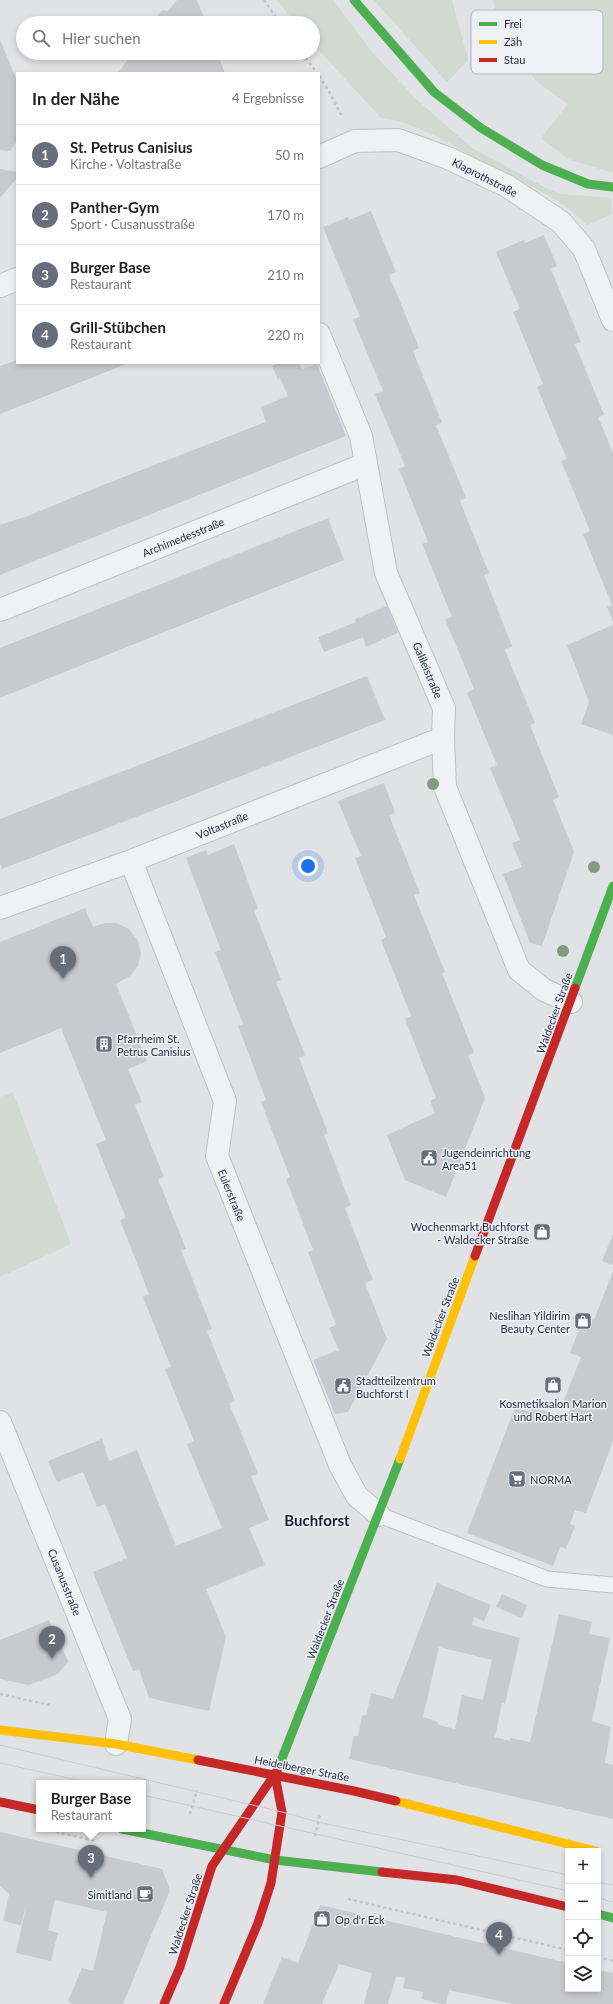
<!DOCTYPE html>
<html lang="de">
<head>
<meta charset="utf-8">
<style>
	body { margin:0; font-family:Lato,sans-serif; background:#f2f2f2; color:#222 }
	.controls { position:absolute; right:12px; bottom:12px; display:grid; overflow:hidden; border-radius:0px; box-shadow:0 2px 6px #0003 }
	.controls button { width:36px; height:36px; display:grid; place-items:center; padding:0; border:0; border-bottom:1px solid #e0e0e0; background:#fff; color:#222; font:20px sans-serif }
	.you { position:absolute; left:308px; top:866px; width:14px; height:14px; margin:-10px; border:3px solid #fff; border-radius:50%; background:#1a73e8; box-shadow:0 0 0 6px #1a73e833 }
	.badge { display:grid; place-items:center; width:26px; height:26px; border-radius:50%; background:#666d7b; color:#fff; font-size:13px; font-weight:700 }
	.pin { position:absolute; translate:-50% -33px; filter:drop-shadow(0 1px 2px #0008) }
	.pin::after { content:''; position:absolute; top:21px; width:14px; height:12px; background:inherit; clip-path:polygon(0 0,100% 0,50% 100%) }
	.popup { position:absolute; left:36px; top:1780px; width:110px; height:52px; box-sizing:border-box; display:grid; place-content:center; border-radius:0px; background:#fff; filter:drop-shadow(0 1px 3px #0005); font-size:13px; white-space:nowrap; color:#767676 }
	.popup b { font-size:15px; color:#222 }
	.popup::after { content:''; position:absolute; left:50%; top:100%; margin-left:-8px; border:8px solid transparent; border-top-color:#fff }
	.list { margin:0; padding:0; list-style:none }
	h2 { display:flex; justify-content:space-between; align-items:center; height:52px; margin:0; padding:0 16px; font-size:17px }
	h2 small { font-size:13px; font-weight:400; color:#767676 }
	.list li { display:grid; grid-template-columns:26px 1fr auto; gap:12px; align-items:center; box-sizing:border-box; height:60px; padding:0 16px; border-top:1px solid #e0e0e0 }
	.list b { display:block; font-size:15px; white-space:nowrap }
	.list p { margin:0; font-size:13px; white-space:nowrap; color:#767676 }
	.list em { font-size:13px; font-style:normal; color:#767676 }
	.icon { flex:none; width:22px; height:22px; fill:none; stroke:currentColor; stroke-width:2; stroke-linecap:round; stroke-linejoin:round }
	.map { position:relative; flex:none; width:613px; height:2004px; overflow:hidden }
	.search { position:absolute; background:#fff; box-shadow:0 2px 6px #0003; left:16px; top:16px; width:304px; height:44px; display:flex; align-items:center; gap:10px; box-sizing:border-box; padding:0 14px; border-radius:22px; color:#767676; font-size:15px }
	.panel { position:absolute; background:#fff; box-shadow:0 2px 6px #0003; left:16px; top:72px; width:304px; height:292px; border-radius:0px }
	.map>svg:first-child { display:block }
	.green { fill:#d0dad0 }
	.building { fill:#c8cacf; fill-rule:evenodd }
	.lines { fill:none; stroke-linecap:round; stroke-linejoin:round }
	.lane-casing { stroke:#bec0c4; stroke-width:17 }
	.street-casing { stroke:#bec0c4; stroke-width:24 }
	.path { stroke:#c1c3c8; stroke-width:2.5; stroke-dasharray:3 3; stroke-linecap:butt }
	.lane { stroke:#f0f1f3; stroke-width:15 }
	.street { stroke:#f0f1f3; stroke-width:22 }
	.fast { stroke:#4caf50; stroke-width:9 }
	.slow { stroke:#ffc107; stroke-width:9 }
	.jam { stroke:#c62828; stroke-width:9 }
	.tram { stroke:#c8cace; stroke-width:1 }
	.tree { fill:#839a82 }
	.labels { text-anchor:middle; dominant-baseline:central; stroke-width:3; stroke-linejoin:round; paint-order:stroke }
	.street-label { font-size:11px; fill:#252e42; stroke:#edf1f6 }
	.poi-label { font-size:11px; fill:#252e42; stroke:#edf1f6; text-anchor:start }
	.district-label { font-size:15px; font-weight:bold; fill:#171f32; stroke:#edf1f6 }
	.key { fill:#edf1f6; stroke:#b1b6c0; stroke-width:1 }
	.key-label { font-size:11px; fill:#252e42 }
</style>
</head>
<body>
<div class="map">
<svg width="613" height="2004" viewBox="0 0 613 2004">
	<rect width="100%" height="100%" fill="#e0e2e6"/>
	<path class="green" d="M277 0H333L372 52 416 99 472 148 546 188 560 194 611 198 612 214 587 225C578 216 569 208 558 201 536 188 513 177 490 166 460 150 414 120 381 118L313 44V23H295Z
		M374 0H452L468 60 447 82Z
		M493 0H613V173L568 159 541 138 568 104 537 82 517 55 498 25Z
		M13 1092 71 1244 0 1277V1097Z"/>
	<path class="building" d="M177 0H197L206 23H151L162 10 168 11Z
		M0 39 17 81V141L10 151 0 150Z
		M128 53H217L225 73H118L128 59Z
		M0 169 17 172V178L0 198Z
		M371 211 396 272 389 275 419 348 413 351 442 423 436 425 466 498 460 501 489 573 484 575 512 646 505 650 535 723 530 725 559 797 553 800 574 852 542 946 530 943 503 874 522 867 512 843 520 840 490 768 497 765 467 693 474 689 445 619 452 617 422 544 428 542 399 469 405 466 375 394 383 391 353 319 360 317 323 227 348 217 349 220Z
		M544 235 557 266 551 269 581 342 575 344 604 415 598 417 613 453V622L607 607 612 605 583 534 590 531 561 461 567 459 537 387 543 384 513 312 520 309 496 252 524 240 525 243Z
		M17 360V363H129L0 414V366Z
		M277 363H299L302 369 317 364 346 436 0 575V525L28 516 108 483 266 422 261 407 288 396 280 378 278 380 272 366Z
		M328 518 344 560 0 698V648Z
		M387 606 398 633 366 647 363 637 324 652 318 637 356 622 355 619Z
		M613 625V735L581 724 589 702 567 645Z
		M367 676 385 720 2 869 0 864V819Z
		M384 783 395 813 389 815 420 893 414 895 445 972 442 973 474 1053 468 1055 485 1098 446 1197 405 1180 387 1135 435 1113 430 1101 436 1098 405 1019 411 1016 381 940 386 937 355 858 361 856 338 801Z
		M234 844 258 909 254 910 281 980 276 982 305 1055 299 1058 328 1133 324 1135 351 1205 345 1208 373 1280 365 1283 387 1339 348 1412 335 1414 313 1360 339 1350 329 1328 336 1325 308 1252 313 1250 286 1179 290 1177 261 1102 266 1100 238 1026 243 1024 215 952 221 950 186 858 206 850 208 855Z
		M85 908 93 927 105 923H116L129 929 138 941 141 953 138 966 130 976 116 984 147 1061 128 1069 142 1102 135 1105 164 1177 158 1179 186 1249 181 1250 212 1329 207 1331 235 1401 229 1403 258 1474 251 1476 269 1520 249 1528 265 1565 206 1589 226 1637 209 1711 149 1698 139 1669 133 1671 93 1572 127 1558 105 1504 97 1507 83 1472 57 1482 48 1461 102 1439 109 1461 137 1450 176 1546 222 1528 187 1444 194 1441 165 1369 171 1367 143 1297 149 1294 120 1220 126 1218 96 1144 106 1140 61 1028 0 1053V942Z
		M613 1234V1265L602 1261Z
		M613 1271V1441L586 1513 575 1510 570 1524 575 1526 566 1549 560 1547 553 1566 467 1533 515 1407 529 1412 531 1406 566 1419 571 1408 562 1405 581 1357 570 1353 584 1316 594 1320Z
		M437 1583 491 1605 484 1621 474 1617 472 1625 520 1638 505 1704 502 1703 495 1737 510 1741 511 1738 530 1742 559 1614 592 1622 589 1634 610 1638 592 1721 611 1727 605 1763 612 1765 613 1763V1819L349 1759 354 1736H358L362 1715 366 1716 371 1693 393 1699ZM439 1647 492 1660 483 1700 462 1695 455 1729 439 1725 436 1721 423 1717Z
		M502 1594 527 1605 522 1618 496 1607Z
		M49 1620 68 1661 58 1674 29 1685 0 1679V1640Z
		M0 1832 162 1869 170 1890 123 2004H72L68 2001 82 1968 93 1971 107 1912 55 1900 48 1930 58 1933 51 1961 16 1953 27 1902 21 1925 3 1921 9 1894 0 1886Z
		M320 1905 568 1963V1989H598V1970L613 1973V2004H513L449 1990 446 2004H442L422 1999 423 1992 403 1988 405 1978 396 1976 388 2004H364L372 1973 339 1964 322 2004H263L282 1957 298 1963Z"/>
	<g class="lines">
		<defs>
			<path id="lane" d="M379 1515 547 1579 613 1585"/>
			<path id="street" d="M319 157 355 141 398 140 448 158 507 186 561 222 584 249 613 320
				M0 286 17 279
				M319 334 361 436 386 573 444 708 443 738 445 787 519 970 544 990 571 1002
				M0 610 366 464
				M131 861 225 1101 217 1156 340 1465 357 1496 379 1515
				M0 908 131 861 443 738
				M0 1422 120 1719 116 1744"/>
		</defs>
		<use href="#lane" class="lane-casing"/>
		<use href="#street" class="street-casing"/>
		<path class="path" d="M264 0 280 23
			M302 53 317 73
			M319 76 327 88 342 116
			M0 1694 50 1705
			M190 1814 197 1790
			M56 1832 96 1841
			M315 1836 320 1814
			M348 1899 568 1950
			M598 1957 613 1961"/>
		<use href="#lane" class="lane"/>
		<use href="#street" class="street"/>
		<path class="fast" d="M354 0 434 92 481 128 542 165 588 184 613 187
			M575 988 613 886
			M277 1771 400 1459
			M122 1829 275 1860 382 1872
			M598 1914 613 1918"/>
		<path class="slow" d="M400 1459 475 1256
			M0 1730 116 1744 198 1760
			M396 1801 596 1851"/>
		<path class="jam" d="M475 1256 575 988
			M198 1760 354 1791 396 1801
			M0 1802 39 1810
			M382 1872 457 1880 568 1907
			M164 2004 180 1967 212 1866 277 1771
			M224 2004 258 1923 271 1883 282 1812 275 1775"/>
		<path class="tram" d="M0 1745 282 1812 318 1822 568 1875
			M0 1763 91 1783
			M143 1795 568 1891
			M598 1882 613 1885
			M598 1898 613 1902"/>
	</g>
	<g class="tree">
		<circle cx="433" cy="784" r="6"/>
		<circle cx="594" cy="867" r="6"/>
		<circle cx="563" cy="951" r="6"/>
	</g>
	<defs>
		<symbol id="building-square" viewBox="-11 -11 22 22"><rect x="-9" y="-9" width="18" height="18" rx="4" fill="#666d7b" stroke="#edf1f6"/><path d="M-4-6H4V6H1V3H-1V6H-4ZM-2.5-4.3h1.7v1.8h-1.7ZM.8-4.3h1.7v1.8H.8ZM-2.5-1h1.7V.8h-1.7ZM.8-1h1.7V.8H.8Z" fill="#fff"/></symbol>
		<symbol id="civic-square" viewBox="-11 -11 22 22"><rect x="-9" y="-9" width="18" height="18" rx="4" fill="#666d7b" stroke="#edf1f6"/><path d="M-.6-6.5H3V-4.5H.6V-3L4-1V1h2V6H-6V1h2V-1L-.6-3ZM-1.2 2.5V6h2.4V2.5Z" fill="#fff"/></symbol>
		<symbol id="shop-square" viewBox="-11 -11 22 22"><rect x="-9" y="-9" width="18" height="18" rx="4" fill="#666d7b" stroke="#edf1f6"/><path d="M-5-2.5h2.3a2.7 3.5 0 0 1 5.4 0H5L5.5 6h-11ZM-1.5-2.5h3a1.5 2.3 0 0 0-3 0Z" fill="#fff"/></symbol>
		<symbol id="supermarket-square" viewBox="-11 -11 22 22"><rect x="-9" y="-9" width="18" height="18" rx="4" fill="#666d7b" stroke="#edf1f6"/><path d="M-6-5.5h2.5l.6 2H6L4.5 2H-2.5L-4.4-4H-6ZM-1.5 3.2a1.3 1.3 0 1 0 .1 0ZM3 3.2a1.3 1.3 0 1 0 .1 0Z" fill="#fff"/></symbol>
		<symbol id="cafe-square" viewBox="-11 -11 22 22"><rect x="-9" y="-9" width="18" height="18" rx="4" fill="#666d7b" stroke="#edf1f6"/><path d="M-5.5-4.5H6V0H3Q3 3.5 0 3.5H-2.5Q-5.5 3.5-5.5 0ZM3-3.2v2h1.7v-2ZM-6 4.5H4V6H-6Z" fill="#fff"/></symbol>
	</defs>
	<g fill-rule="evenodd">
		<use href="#building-square" x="94" y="1034" width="20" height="20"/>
		<use href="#civic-square" x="419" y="1148" width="20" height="20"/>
		<use href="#shop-square" x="532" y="1222" width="20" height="20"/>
		<use href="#shop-square" x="573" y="1311" width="20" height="20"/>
		<use href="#shop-square" x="543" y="1375" width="20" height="20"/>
		<use href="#civic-square" x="333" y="1376" width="20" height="20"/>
		<use href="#supermarket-square" x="507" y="1469" width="20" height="20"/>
		<use href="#cafe-square" x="135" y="1884" width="20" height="20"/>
		<use href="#shop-square" x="312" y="1909" width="20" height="20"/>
	</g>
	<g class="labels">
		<g class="street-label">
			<text transform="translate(485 177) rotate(27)">Klaprothstraße</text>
			<text transform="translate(183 537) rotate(-22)">Archimedesstraße</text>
			<text transform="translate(428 670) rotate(67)">Galileistraße</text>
			<text transform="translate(222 825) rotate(-22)">Voltastraße</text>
			<text transform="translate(554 1013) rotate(-70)">Waldecker Straße</text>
			<text transform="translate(232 1195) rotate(68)">Eulerstraße</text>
			<text transform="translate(440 1317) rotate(-69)">Waldecker Straße</text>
			<text transform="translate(65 1582) rotate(68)">Cusanusstraße</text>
			<text transform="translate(325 1619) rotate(-69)">Waldecker Straße</text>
			<text transform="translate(302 1768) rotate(11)">Heidelberger Straße</text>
			<text transform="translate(185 1914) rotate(-72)">Waldecker Straße</text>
		</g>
		<g class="poi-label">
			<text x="117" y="1038">Pfarrheim St.<tspan x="117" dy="13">Petrus Canisius</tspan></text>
			<text x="442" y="1152">Jugendeinrichtung<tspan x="442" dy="13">Area51</tspan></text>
			<text x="529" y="1226" text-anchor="end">Wochenmarkt Buchforst<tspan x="529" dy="13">- Waldecker Straße</tspan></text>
			<text x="570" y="1315" text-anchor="end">Neslihan Yildirim<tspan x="570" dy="13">Beauty Center</tspan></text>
			<text x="356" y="1380">Stadtteilzentrum<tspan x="356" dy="13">Buchforst I</tspan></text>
			<text x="553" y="1403" text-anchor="middle">Kosmetiksalon Marion<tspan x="553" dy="13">und Robert Hart</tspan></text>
			<text x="530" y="1479">NORMA</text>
			<text x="132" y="1894" text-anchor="end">Simitland</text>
			<text x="335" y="1919">Op d'r Eck</text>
		</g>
		<g class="district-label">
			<text x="317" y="1520">Buchforst</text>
		</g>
	</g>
	<rect x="471" y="10" width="132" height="64" rx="6" class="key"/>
	<rect x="479" y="22" width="18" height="4" fill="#4caf50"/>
	<rect x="479" y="40" width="18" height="4" fill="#ffc107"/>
	<rect x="479" y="58" width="18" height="4" fill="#c62828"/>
	<g class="key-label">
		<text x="504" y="28">Frei</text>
		<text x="504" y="46">Zäh</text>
		<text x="504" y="64">Stau</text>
	</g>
</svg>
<div class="controls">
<button>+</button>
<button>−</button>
<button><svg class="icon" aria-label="locate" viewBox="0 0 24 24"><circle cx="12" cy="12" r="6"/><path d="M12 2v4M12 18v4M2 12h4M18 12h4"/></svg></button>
<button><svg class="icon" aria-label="layers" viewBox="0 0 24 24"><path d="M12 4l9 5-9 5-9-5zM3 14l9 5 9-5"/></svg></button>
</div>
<div class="you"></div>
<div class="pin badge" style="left:63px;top:979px">1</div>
<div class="pin badge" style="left:52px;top:1659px">2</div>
<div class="pin badge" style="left:91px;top:1878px">3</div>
<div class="popup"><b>Burger Base</b>Restaurant</div>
<div class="pin badge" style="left:499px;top:1955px">4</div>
<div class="search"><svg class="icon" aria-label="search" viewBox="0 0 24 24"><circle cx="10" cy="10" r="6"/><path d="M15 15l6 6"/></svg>Hier suchen</div>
<section class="panel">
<h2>In der Nähe<small>4 Ergebnisse</small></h2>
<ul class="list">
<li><span class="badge">1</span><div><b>St. Petrus Canisius</b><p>Kirche · Voltastraße</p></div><em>50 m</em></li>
<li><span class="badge">2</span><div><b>Panther-Gym</b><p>Sport · Cusanusstraße</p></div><em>170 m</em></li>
<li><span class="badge">3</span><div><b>Burger Base</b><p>Restaurant</p></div><em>210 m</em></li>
<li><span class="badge">4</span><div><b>Grill-Stübchen</b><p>Restaurant</p></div><em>220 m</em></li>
</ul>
</section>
</div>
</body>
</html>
